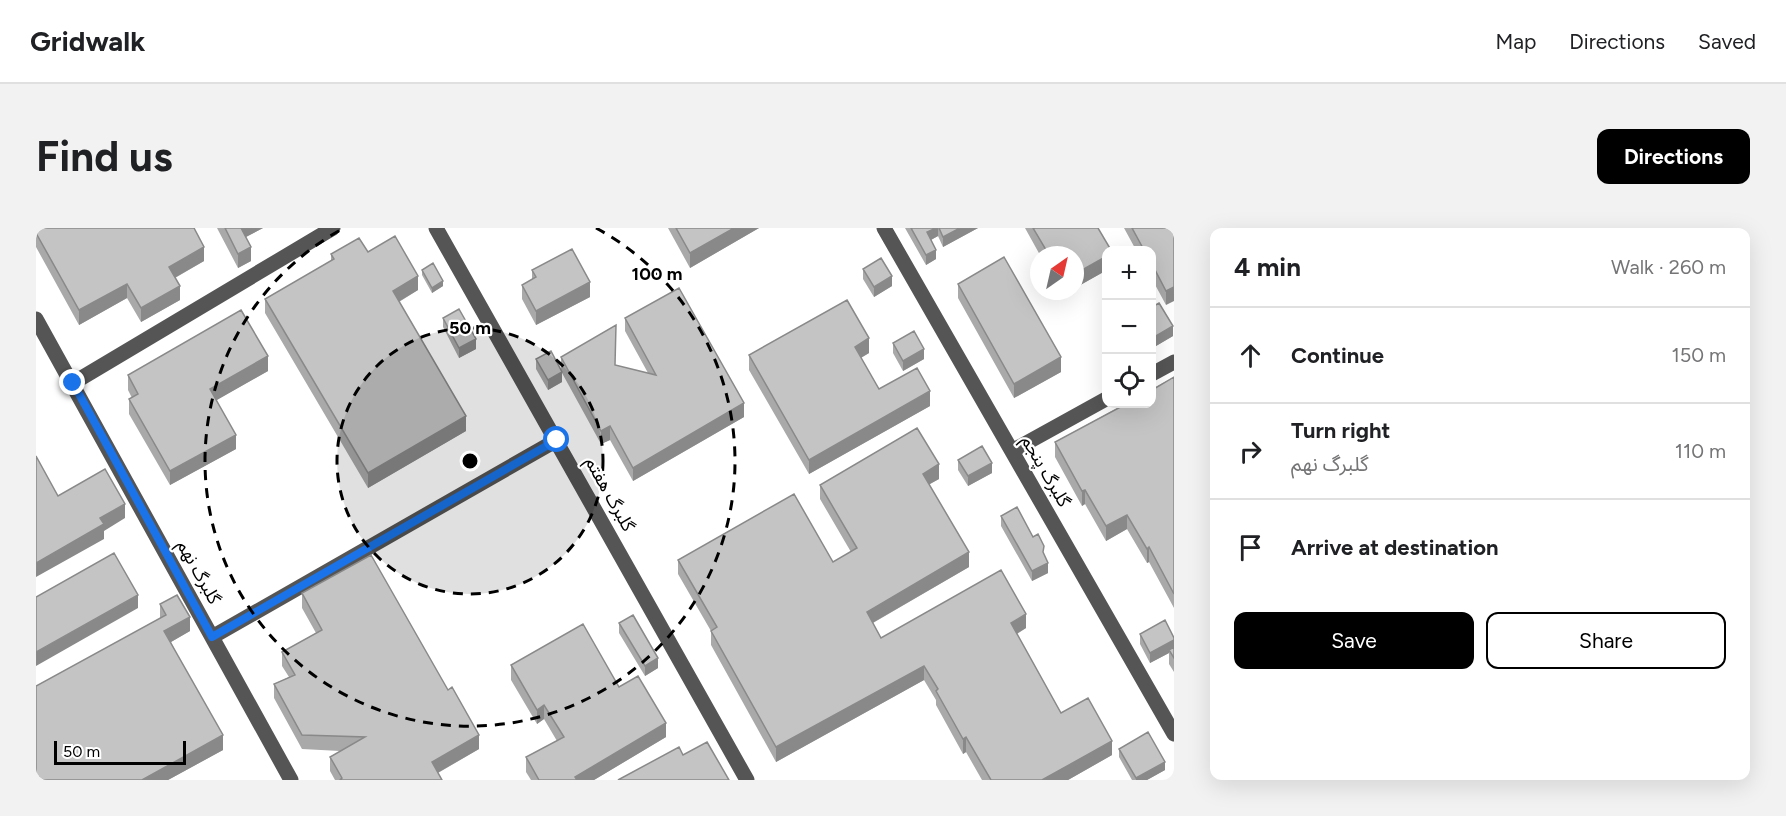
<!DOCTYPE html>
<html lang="en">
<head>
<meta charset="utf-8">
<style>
	body { margin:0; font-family:Figtree,"Noto Sans Arabic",sans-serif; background:#f2f2f2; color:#202124 }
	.controls { position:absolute; right:18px; top:18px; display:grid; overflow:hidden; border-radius:12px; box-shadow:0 6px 24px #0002 }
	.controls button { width:54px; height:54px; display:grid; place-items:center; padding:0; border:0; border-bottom:2px solid #e0e0e0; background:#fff; color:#202124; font:30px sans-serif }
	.compass { position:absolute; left:994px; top:18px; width:54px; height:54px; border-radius:50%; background:#fff; box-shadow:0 6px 24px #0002; rotate:34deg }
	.scale { position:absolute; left:18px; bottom:15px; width:132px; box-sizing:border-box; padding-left:6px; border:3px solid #000; border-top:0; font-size:16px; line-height:21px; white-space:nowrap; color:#000; -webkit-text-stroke:4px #fff; paint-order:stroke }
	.stop { position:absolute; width:18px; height:18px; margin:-14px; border:4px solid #1a73e8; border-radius:50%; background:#fff }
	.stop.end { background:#1a73e8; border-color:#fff; box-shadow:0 2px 6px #0008 }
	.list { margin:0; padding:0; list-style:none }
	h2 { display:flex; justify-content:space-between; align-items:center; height:78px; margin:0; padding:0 24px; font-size:26px }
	h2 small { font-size:20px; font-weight:400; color:#757577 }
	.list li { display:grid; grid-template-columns:39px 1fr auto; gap:18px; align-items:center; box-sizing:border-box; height:96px; padding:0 24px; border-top:2px solid #e0e0e0 }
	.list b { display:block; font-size:22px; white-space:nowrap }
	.list p { margin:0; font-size:20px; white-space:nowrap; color:#757577 }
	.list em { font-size:20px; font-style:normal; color:#757577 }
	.actions { display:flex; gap:12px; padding:18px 24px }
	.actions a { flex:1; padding:14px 0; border:2px solid #000; border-radius:12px; text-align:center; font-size:21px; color:#000 }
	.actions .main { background:#000; color:#fff }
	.icon { flex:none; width:33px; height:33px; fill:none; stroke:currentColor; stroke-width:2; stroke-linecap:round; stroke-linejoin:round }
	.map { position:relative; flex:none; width:1138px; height:552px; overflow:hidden; border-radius:12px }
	header { display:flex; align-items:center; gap:36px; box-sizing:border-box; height:84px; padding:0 30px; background:#fff; border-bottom:2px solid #e0e0e0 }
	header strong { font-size:28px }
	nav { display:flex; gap:33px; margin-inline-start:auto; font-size:21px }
	.intro { display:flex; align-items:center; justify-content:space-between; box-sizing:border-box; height:144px; padding:0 36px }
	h1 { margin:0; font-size:42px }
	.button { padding:15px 27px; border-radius:12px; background:#000; color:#fff; font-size:21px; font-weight:700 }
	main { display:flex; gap:36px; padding:0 36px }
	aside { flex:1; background:#fff; border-radius:12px; box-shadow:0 6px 24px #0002 }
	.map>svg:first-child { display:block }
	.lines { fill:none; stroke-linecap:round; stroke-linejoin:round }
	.minor { stroke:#555; stroke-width:15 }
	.wall { fill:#a9a9a9 }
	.shaded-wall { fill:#898989 }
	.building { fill:#c4c4c4; stroke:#898989; stroke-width:1.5 }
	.route { stroke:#1a73e8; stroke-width:8 }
	.ring { fill:none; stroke:#000; stroke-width:3; stroke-dasharray:10 8 }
	.labels { text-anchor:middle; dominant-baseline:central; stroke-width:4.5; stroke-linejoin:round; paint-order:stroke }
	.street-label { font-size:18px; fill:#000; stroke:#fff }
	.centre { fill:#000; stroke:#fff; stroke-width:3 }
	.ring-label { font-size:18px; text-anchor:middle; font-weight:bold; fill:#000; stroke:#fff; stroke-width:4.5; stroke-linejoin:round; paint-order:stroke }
</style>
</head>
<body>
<header>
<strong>Gridwalk</strong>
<nav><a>Map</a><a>Directions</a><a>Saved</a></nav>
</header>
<div class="intro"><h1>Find us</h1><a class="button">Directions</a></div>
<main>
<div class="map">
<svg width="1138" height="552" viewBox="0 0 1138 552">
	<rect width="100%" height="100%" fill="#fff"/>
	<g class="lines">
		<path class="minor" d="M400 0 711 552
			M848 0 1138 506
			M0 91 255 552
			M1116 146 1138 134
			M37 155 297 0
			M976 223 1070 171
			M176 409 521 212"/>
	</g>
	<path class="wall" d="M0 0 168 33 139 50 144 72 105 94 91 70 43 97 0 19Z
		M181 0H227L210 9 215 33 202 40Z
		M632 0H723L654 40Z
		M869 0H942L907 19 902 8 895 12 900 31 890 37Z
		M989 0H1062L1071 22V42L1039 60V27H1004Z
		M1088 0H1138L1130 77 1116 51V22H1100Z
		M332 24 382 62 363 74 430 203 332 260 229 85V71L295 33V26Z
		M827 41 856 58 838 69 827 51Z
		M386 42 407 58 396 65 386 47Z
		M496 42 554 69 500 97 486 71V57L496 51Z
		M922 56 1025 144 978 170 922 70Z
		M1116 79 1137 108 1120 118 1116 110Z
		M407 90 440 121 423 130 407 99Z
		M589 90 708 189 597 253 574 212 565 216 526 145V154L512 162 500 141V131L525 141V129L579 137 612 145 589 103Z
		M857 115 888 131 867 143 857 125Z
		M833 125 825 130 843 161 894 178 773 246 713 142V127Z
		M232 143 180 172 200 221 134 257 93 186V171L96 170 92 162V147Z
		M1138 149V380L1113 334 1111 335 1091 301 1070 313 1049 276 1046 278 1019 229V214Z
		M922 232 956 245 932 258 922 242Z
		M903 251 893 256 933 339 837 395 845 410 990 400 981 406 1025 485 1076 527 1032 552H946L930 524 927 526 900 477V472L888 452 740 534 675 417V403L642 346V332L797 334 815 324 784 271V257Z
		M965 288 1008 328 1012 345 996 353 965 298Z
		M266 365 443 521 402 545 406 552H299L294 543V529L304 523 266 521 238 470V456L253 449 246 438V424L280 405 266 380Z
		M124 376 154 403 135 414 187 522 132 552H0L124 390Z
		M583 395 622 440 609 448 583 405Z
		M1104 406 1138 410V444L1133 436V425L1114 435 1104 416Z
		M475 437 583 459 630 509 558 552H495L490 544V529L521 513 508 491 501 496 475 452Z
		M1083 521 1129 542 1111 552H1096L1083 529Z"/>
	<path class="shaded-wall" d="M204 0H227L204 12Z
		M698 0H723L654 40V25Z
		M900 0H902V8L891 14V4Z
		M924 0H942L907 19V9Z
		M168 19V33L133 53V39Z
		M215 19V33L202 40V26Z
		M900 22V31L890 37V27Z
		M1071 28V42L1039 60V46Z
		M382 48V62L357 77V63Z
		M856 48V58L838 69V59Z
		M407 53V58L396 65V60Z
		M554 54V69L500 97V83Z
		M91 56V70L43 97V82Z
		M144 58V72L105 94V80Z
		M1138 59V73L1130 77V63Z
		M1027 63H1034L1027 67Z
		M1137 98V108L1120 118V108Z
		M833 110V125L819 133V119Z
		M440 111V121L423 130V120Z
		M888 121V131L867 143V133Z
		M232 128V143L174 176V161Z
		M1025 129V144L978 170V156Z
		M526 144V154L512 162V152Z
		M894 163V178L773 246V232Z
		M708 175V189L597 253V240Z
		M430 188V203L332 260V245Z
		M574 198V212L565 216V203Z
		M200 207V221L134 257V243Z
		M956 235V245L932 258V248Z
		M903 236V251L887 260V246Z
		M1049 262V276L1046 278V263Z
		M89 276V290L68 303V311L0 349V335L64 290Z
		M1091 287V301L1070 313V298Z
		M1113 319V334L1111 335V321Z
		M933 324V339L831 398V384Z
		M1012 335V345L996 353V343Z
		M102 367V380L0 438V424Z
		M990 386V400L975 409V395Z
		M154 389V403L128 418V403Z
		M1138 412V422H1133V425L1114 435V425Z
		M622 430V440L609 448V438Z
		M888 438V452L740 534V519Z
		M508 477V491L501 496V482Z
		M630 495V509L558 552H539V549Z
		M187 507V522L132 552H106Z
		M443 507V521L396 548V534Z
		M930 509V524L927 526V511Z
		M1076 513V527L1032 552H1006Z
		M1129 534V542L1111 552H1100V550Z"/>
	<path class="building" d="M0 0H158L168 19 133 39 144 58 105 80 91 56 43 82 0 5Z
		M189 0H205L215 19 202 26Z
		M640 0H698L654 25Z
		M875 0H900L891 4 900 22 890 27Z
		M903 0H924L907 9Z
		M997 0H1062L1075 22H1071V28L1039 46V27H1013Z
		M1096 0H1138V59L1130 63 1116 36V22H1108Z
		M359 8 382 48 357 63 430 188 332 245 229 71 298 31 295 26 323 10 332 24Z
		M536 21 554 54 500 83 486 57 500 49 496 42Z
		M968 29 1025 129 978 156 922 56Z
		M845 30 856 48 838 59 827 41Z
		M397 35 407 53 396 60 386 42Z
		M643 60 708 175 597 240 574 198 565 203 525 129 580 97 579 137 620 147 589 90Z
		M811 72 833 110 819 119 843 161 881 140 894 163 773 232 713 127Z
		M1123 75 1137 98 1120 108 1116 100V79Z
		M423 81 440 111 423 120 407 90Z
		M205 82 232 128 174 161 200 207 134 243 93 171 102 166 92 147Z
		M878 103 888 121 867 133 857 115Z
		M515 123 526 144 512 152 500 131Z
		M1138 149V366L1113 319 1111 321 1091 287 1070 298 1049 262 1046 263 1019 214 1090 176H1116V162Z
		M881 200 903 236 887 246 933 324 831 384 845 410 965 342 990 386 975 395 1025 485 1052 470 1076 513 1006 552H955L930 509 927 511 900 463 902 461 888 438 740 519 675 403 681 399 642 332 758 266 797 334 821 320 784 257Z
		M946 218 956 235 932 248 922 232Z
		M0 228 22 268 69 241 89 276 64 290 68 296 0 335Z
		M981 279 997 309 1002 306 1008 318 1007 324 1012 335 996 343 965 288Z
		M78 325 102 367 0 424V369Z
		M335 327 412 462 416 459 443 507 396 534 406 552H304L306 550 294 529 329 509 266 507 238 456 259 447 246 424 286 402 266 365Z
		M141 367 154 389 128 403 187 507 106 552H0V458L130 387 124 376Z
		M597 387 622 430 609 438 583 395Z
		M1129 392 1138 410V412L1114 425 1104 406Z
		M547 396 583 459 602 448 630 495 539 549 541 552H503L490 529 528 509 508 477 501 482 475 437Z
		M1138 419V430L1133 422Z
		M1112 504 1129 534 1100 550 1083 521Z
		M671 514 693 552H582L643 519 647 527Z"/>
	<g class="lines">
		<path class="route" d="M37 155 176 409 521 212"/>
	</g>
	<circle cx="434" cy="233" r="133" fill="#000" fill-opacity=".12"/>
	<g class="ring">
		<circle cx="434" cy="233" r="133"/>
		<path d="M560 0A265 265 0 1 1 308 0"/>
	</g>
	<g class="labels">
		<g class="street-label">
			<text transform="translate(1010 243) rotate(60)">گلبرگ پنجم</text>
			<text transform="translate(574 266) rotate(61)">گلبرگ هفتم</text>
			<text transform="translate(163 344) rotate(61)">گلبرگ نهم</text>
		</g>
	</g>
	<circle cx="434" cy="233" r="9" class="centre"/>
	<g class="ring-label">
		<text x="621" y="52">100 m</text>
		<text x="434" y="106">50 m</text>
	</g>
</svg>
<div class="controls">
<button>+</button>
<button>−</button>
<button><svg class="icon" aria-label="locate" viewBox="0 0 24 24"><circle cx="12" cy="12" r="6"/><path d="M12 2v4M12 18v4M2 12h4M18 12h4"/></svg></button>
</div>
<svg class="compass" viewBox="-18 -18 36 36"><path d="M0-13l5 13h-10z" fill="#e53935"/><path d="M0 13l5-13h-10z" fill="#757577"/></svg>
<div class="scale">50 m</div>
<div class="stop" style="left:521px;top:212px"></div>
<div class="stop end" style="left:37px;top:155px"></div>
</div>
<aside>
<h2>4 min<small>Walk · 260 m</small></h2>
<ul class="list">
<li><svg class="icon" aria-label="ahead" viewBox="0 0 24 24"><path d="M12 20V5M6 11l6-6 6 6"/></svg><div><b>Continue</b></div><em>150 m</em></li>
<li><svg class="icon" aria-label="right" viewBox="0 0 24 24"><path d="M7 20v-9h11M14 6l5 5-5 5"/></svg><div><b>Turn right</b><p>گلبرگ نهم</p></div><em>110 m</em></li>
<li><svg class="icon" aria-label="arrive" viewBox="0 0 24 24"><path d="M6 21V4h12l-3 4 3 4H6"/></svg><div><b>Arrive at destination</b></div></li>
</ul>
<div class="actions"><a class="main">Save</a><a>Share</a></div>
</aside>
</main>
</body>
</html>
